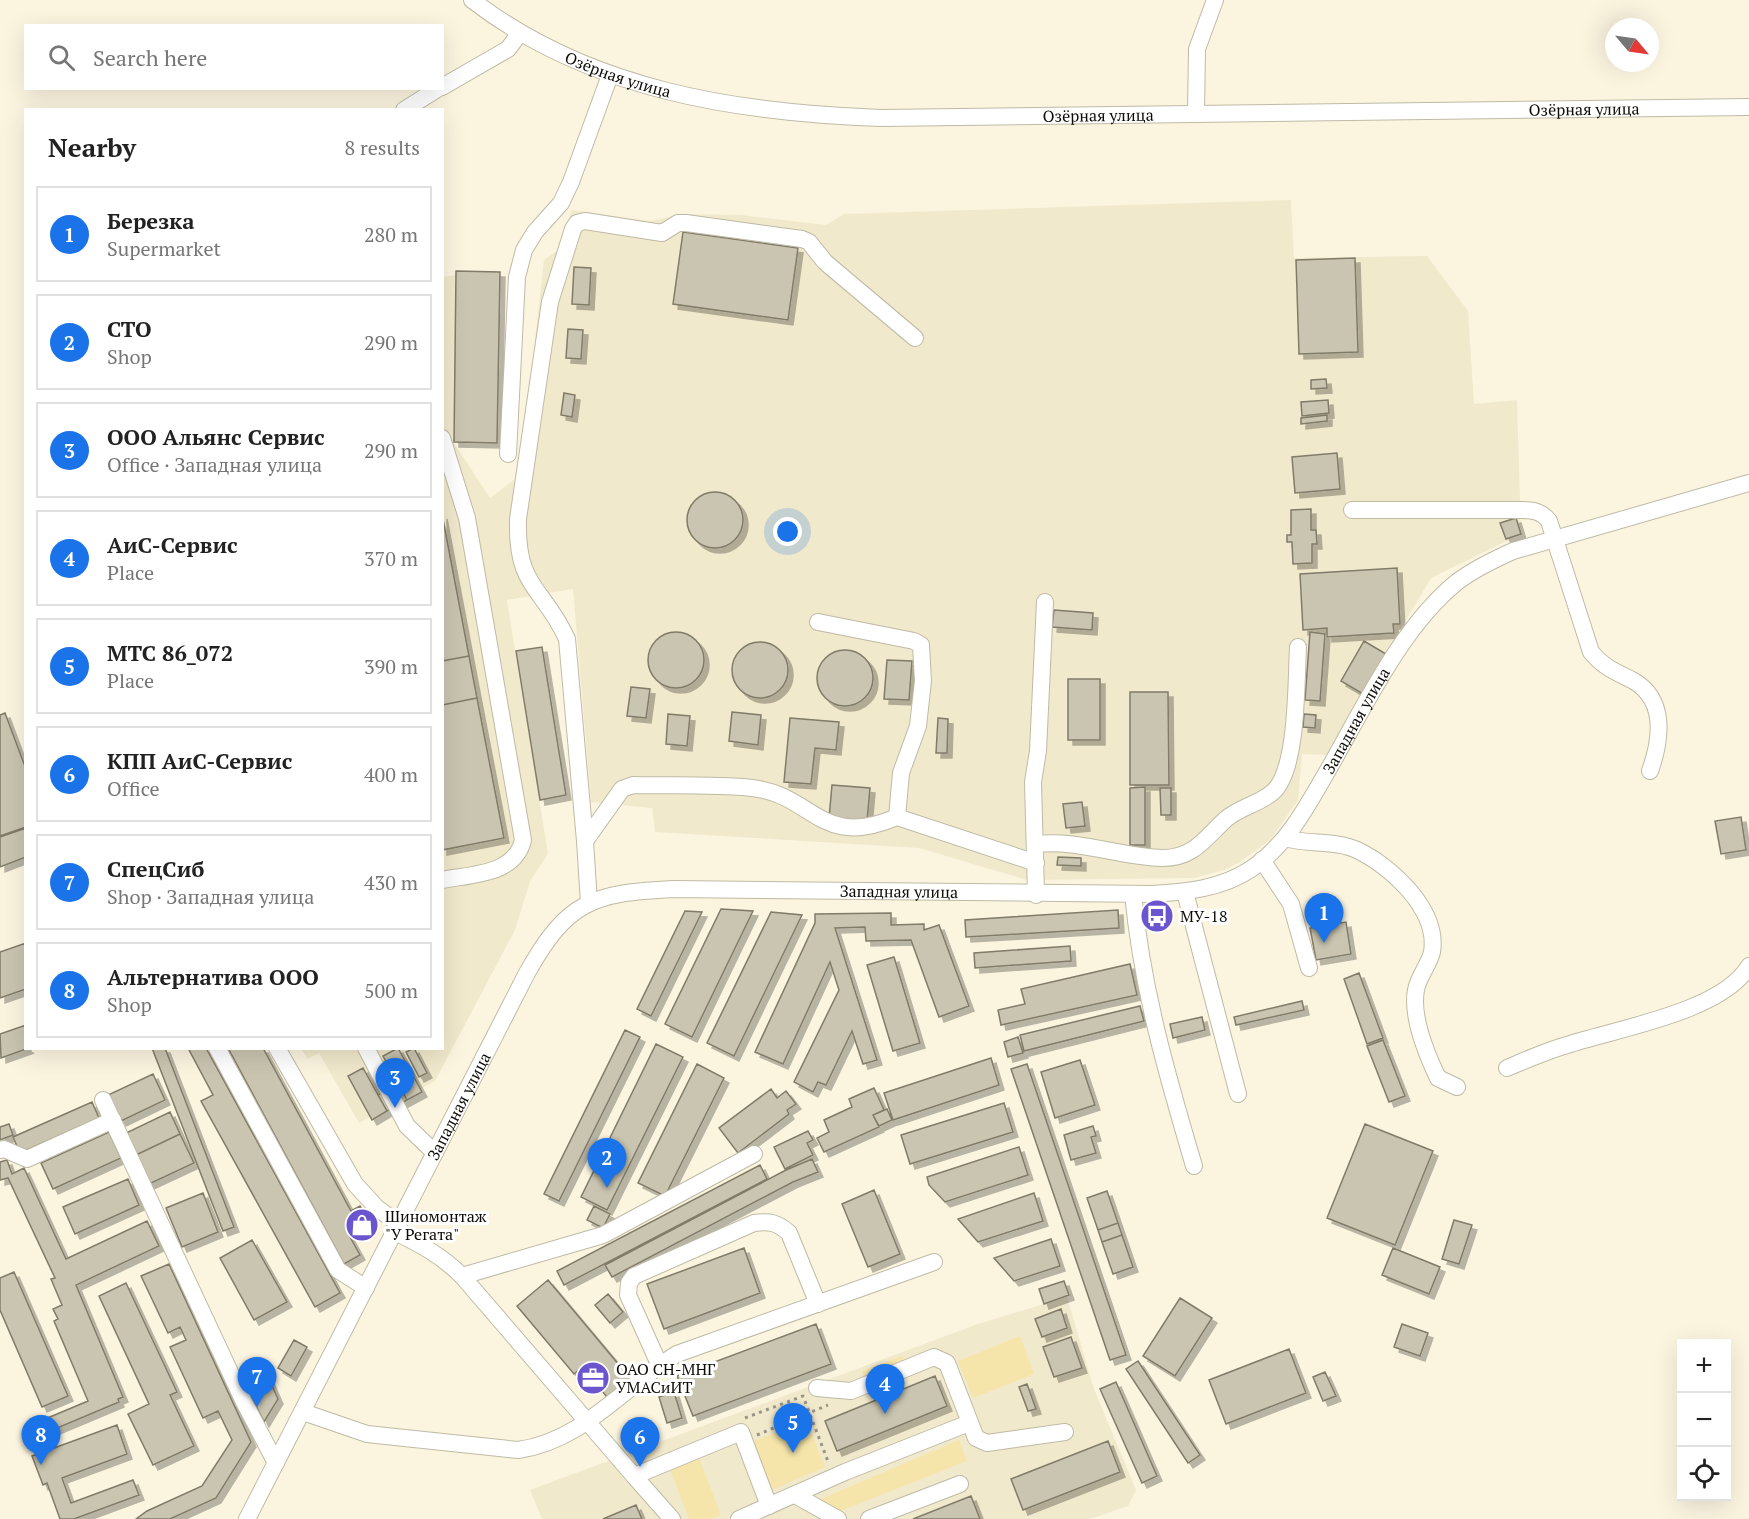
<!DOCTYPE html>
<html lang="en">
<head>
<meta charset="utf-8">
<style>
	body { margin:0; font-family:"PT Serif",serif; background:#f6f6f6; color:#222 }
	.controls { position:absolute; right:18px; bottom:18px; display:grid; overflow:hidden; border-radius:0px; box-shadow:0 6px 24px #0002 }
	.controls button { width:54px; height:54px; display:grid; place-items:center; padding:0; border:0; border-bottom:2px solid #e0e0e0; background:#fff; color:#222; font:30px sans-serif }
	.compass { position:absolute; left:1605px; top:18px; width:54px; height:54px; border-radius:50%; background:#fff; box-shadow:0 6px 24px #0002; rotate:119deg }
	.you { position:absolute; left:788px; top:532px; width:21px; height:21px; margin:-15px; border:4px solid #fff; border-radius:50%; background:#1a73e8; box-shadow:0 0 0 9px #1a73e833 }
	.badge { display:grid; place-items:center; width:39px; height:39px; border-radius:50%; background:#1a73e8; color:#fff; font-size:20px; font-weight:700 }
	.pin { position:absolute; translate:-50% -50px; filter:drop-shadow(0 2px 3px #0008) }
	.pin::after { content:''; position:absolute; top:32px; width:21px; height:18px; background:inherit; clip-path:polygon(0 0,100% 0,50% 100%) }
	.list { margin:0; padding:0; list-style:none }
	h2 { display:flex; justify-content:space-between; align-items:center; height:78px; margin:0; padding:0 24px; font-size:26px }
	h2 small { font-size:20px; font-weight:400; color:#767676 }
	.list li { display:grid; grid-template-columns:39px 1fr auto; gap:18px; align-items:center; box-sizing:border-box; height:96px; margin:0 12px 12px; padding:0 12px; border:2px solid #e0e0e0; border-radius:0px }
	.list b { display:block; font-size:22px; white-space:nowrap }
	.list p { margin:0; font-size:20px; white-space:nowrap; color:#767676 }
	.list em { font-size:20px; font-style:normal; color:#767676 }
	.icon { flex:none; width:33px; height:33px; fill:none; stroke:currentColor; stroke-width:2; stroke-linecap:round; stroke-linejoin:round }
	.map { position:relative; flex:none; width:1749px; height:1519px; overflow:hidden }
	.search { position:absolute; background:#fff; box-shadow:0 6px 24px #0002; left:24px; top:24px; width:420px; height:66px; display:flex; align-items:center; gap:15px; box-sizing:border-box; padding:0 21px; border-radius:0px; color:#767676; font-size:22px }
	.panel { position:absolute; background:#fff; box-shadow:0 6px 24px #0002; left:24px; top:108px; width:420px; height:942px; border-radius:0px }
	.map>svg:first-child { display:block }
	.built { fill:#f1e9cc }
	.green { fill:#f6e5aa }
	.building { fill:#cac5b0; stroke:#817b69; stroke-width:1.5; filter:url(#shadow) }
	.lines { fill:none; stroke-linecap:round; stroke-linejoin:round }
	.minor-casing { stroke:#bfbaa5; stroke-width:18 }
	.path { stroke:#999586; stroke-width:3; stroke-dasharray:3 4.5; stroke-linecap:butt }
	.minor { stroke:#fff; stroke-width:16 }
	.labels { text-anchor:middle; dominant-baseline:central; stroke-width:6; stroke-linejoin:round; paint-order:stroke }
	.street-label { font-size:16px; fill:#0d0b05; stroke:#fff }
	.poi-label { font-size:16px; fill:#0d0b05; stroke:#fff; text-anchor:start }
</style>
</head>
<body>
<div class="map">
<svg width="1749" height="1519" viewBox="0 0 1749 1519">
	<defs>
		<filter id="shadow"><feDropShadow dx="5" dy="5" stdDeviation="0" flood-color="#0004"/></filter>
	</defs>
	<rect width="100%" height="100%" fill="#fbf5e0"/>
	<path class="built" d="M1291 200 1294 258 1427 256 1468 311 1474 404 1517 400 1521 534 1431 578 1326 755 1302 754 1298 800 1271 839 1240 862 1224 870 1195 878 1027 880 919 848 655 832 652 808 591 802 573 589 507 600 548 854 530 881 515 930 435 1081 421 1089 422 1092 372 1120 370 1117 359 1123 319 1053 308 1059 301 1049 442 1048 443 277 456 275V271L500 272 497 443H454L490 498 520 475 544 260 558 250 572 210 649 221 685 214 741 215 826 225 844 214Z
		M1067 1297 1094 1389 1136 1490 1128 1506 1090 1519H542L530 1490 978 1324Z"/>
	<path class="green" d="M1020 1336 1034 1374 973 1398 958 1361Z
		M902 1356 906 1365 865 1380 862 1371Z
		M806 1420 825 1467 772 1490 754 1441Z
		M959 1440 967 1461 838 1512 816 1501Z
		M699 1458 721 1515 710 1519H689L670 1469Z"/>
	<path class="building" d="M683 232 798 248 788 320 673 304Z
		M1355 258 1358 352 1299 354 1296 260Z
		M574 267 591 268 589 305 572 304Z
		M456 271 500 272 497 443 454 442Z
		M568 329 583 330 581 359 566 358Z
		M1326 379 1327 388 1311 389V380Z
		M564 393 575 395 572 417 561 415Z
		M1328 400 1329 413 1302 416 1301 402Z
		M1327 415V421L1301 424V418Z
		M1337 453 1340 489 1295 493 1292 457Z
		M687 520a28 28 0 1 1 56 0a28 28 0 1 1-56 0Z
		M1311 509V530H1316L1317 544H1312V563L1293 564 1292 542H1287V535H1291V510Z
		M442 514 469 656 442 661Z
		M1516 518 1521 534 1506 539 1500 523Z
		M1397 568 1400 624H1393L1394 633 1327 637V628L1303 630 1300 574Z
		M1054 610 1093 613 1092 630 1052 627Z
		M648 660a28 28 0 1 1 56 0a28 28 0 1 1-56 0Z
		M1310 632 1325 634 1320 701 1305 700Z
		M1364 641 1386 654 1363 694 1341 681Z
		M732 670a28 28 0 1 1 56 0a28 28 0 1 1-56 0Z
		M542 647 566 795 540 800 516 651Z
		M817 678a28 28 0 1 1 56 0a28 28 0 1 1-56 0Z
		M469 656 477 698 442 705V661Z
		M887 660 912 661 909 700 884 699Z
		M1068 679H1100V740H1068Z
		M631 687 650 689 646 718 627 716Z
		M1130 692H1168L1169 785H1130Z
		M477 698 504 838 442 850V705Z
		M732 712 761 715 758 745 729 741Z
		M5 713 26 769V827L0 836V715Z
		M668 714 690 716 687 746 666 744Z
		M1304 714 1316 715 1315 728 1303 727Z
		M790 718 839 722 836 750 815 748 811 784 784 782Z
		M938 718 948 719 947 753H936Z
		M832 785 870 788 867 821 829 818Z
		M1145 787V845H1130V788Z
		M1160 788H1171V815H1161Z
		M1082 802 1085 826 1066 828 1063 804Z
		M1741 817 1746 850 1721 854 1715 821Z
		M26 828V857L0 867V837Z
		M1058 857 1081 858V866L1057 865Z
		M721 909 753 911 692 1037 665 1024Z
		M1118 910 1119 928 966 937 965 920Z
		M685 911 702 912 651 1016 637 1009Z
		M771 912 802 915 734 1056 707 1043Z
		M891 913V925L924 924V930L939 925 969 1006 939 1017 911 940 866 941 865 927 835 928 877 1060 863 1064 852 1031 826 1085 818 1082 813 1092 794 1082 839 990 830 962 783 1064 755 1052 815 923V914Z
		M1346 922 1351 954 1316 960 1310 928Z
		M26 943V989L0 998V952Z
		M1070 946 1071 961 975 968 974 953Z
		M894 957 920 1043 893 1051 867 965Z
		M1130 964 1137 995 1001 1025 998 1010 1025 1004 1021 989Z
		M1359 973 1383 1038 1367 1044 1344 979Z
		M1302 1001 1304 1010 1236 1025 1234 1017Z
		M1140 1006 1144 1021 1024 1051 1020 1035Z
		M1202 1017 1205 1030 1173 1038 1170 1024Z
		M26 1025V1048H29L1 1058 0 1034Z
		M625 1030 640 1037 559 1201 544 1194Z
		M1018 1037 1023 1053 1008 1057 1004 1042Z
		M1383 1040 1405 1096 1389 1102 1367 1046Z
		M656 1044 683 1057 607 1210 581 1197Z
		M152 1048H165L234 1227 223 1231Z
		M188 1048H206L340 1293 315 1307 201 1101 213 1095Z
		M228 1048H263L351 1211 360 1206 370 1224 349 1235 360 1255 344 1264Z
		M398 1048 422 1092 407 1100 383 1056Z
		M414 1048 427 1073 419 1077 406 1052Z
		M991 1058 999 1085 893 1120 884 1093Z
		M1080 1060 1095 1105 1055 1118 1041 1072Z
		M697 1064 724 1078 665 1196 638 1183Z
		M1027 1064 1126 1355 1110 1360 1011 1069Z
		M363 1068 387 1111 372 1120 348 1076Z
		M153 1074 165 1100 121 1121 108 1095Z
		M398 1084 407 1100 387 1111 378 1095Z
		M874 1088 884 1110 873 1115 879 1127 824 1152 817 1138 829 1132 824 1120 852 1107 849 1099Z
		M771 1089 777 1098 786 1091 796 1104 787 1110 789 1114 738 1153 719 1128Z
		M92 1102 99 1118 20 1153 13 1137Z
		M1004 1103 1013 1132 910 1164 901 1135Z
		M887 1109 892 1120 879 1126 873 1115Z
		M170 1112 180 1134 136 1155 126 1133Z
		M9 1124 13 1135 0 1140V1127Z
		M1365 1124 1433 1151 1395 1245 1327 1218Z
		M1093 1126 1096 1136 1091 1137 1096 1153 1071 1160 1064 1135Z
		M808 1131 813 1140 807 1143 813 1155 785 1169 774 1147Z
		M109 1132 121 1158 53 1189 41 1163Z
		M180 1134 194 1163 149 1184 136 1155Z
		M1019 1147 1028 1175 945 1202 929 1185 927 1177Z
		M812 1159 818 1172 793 1182 612 1277 605 1265 786 1170Z
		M7 1160 12 1174 24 1168 66 1259 147 1221 159 1246 76 1285 123 1397 118 1399 119 1402 43 1434 38 1422 88 1401 54 1321 58 1319 53 1309 62 1305 51 1279 55 1278 8 1178 0 1180V1162Z
		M760 1165 767 1179 564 1285 557 1271Z
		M128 1179 139 1205 75 1234 63 1207Z
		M874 1190 900 1254 868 1267 842 1204Z
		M1107 1191 1118 1223 1098 1230 1087 1198Z
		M203 1193 218 1232 182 1247 166 1208Z
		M1034 1193 1043 1221 978 1242 958 1219Z
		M594 1206 610 1214 603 1228 587 1220Z
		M1454 1220 1472 1225 1459 1264 1442 1259Z
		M1118 1223 1122 1235 1102 1242 1098 1230Z
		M1122 1235 1133 1267 1113 1274 1102 1242Z
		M1051 1239 1060 1266 1014 1281 994 1258Z
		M252 1240 287 1302 254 1320 220 1258Z
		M744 1248 760 1293 664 1329 647 1284Z
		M1393 1248 1440 1267 1429 1294 1382 1275Z
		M169 1264 251 1442 216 1498 170 1519H136L147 1511 202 1486 232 1440 218 1411 203 1418 170 1347 186 1340 180 1327 168 1333 141 1276Z
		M14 1272 68 1396 42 1407 0 1310V1278Z
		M548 1280 630 1378 607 1397 582 1367 574 1374 517 1306Z
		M1064 1281 1069 1295 1044 1304 1039 1289Z
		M126 1283 177 1392 170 1395 194 1446 153 1465 128 1414 149 1404 99 1296Z
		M608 1294 623 1312 610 1323 595 1305Z
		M1180 1298 1212 1318 1175 1376 1143 1356Z
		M1061 1309 1067 1328 1042 1337 1035 1319Z
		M816 1324 831 1364 693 1416 677 1376Z
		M1402 1324 1428 1333 1420 1356 1394 1347Z
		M1071 1337 1082 1368 1054 1377 1043 1347Z
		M294 1340 307 1347 291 1376 278 1368Z
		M1289 1349 1306 1393 1226 1424 1209 1380Z
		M261 1361 278 1399 264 1422 239 1371Z
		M1138 1361 1200 1455 1188 1463 1126 1369Z
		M1325 1372 1336 1396 1323 1401 1313 1377Z
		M935 1376 947 1406 837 1451 825 1421Z
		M1116 1382 1157 1476 1142 1483 1100 1389Z
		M1027 1384 1036 1409 1028 1411 1019 1387Z
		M674 1392 682 1418 667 1423 659 1397Z
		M117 1425 127 1454 62 1478 71 1503 133 1480 139 1495 74 1519H60L47 1483 43 1485 32 1456Z
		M1108 1441 1120 1472 1023 1510 1011 1479Z
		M971 1496 980 1519H913Z
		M636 1505 642 1519H603Z"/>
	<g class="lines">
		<defs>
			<g id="minor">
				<path id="s1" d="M472 0C589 90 737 113 881 118L1749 107"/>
				<path d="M442 87 508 49 520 33"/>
				<path d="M404 110 439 88"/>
				<path d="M1196 113 1197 49 1215 0"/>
				<path d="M442 438 467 518 523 840C515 875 472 874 442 880"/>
				<path d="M508 454 517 277 524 250 535 232 561 203 571 182 610 75"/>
				<path d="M1352 510H1521C1533 510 1541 511 1549 521L1591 652C1603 667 1616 672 1632 680 1667 699 1661 740 1650 771"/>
				<path d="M818 622 914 641 921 645 923 681 918 726 901 773 897 817 1036 863"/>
				<path d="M1285 838C1308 845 1336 840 1357 850 1391 866 1439 910 1432 952 1429 965 1418 977 1416 990 1411 1016 1427 1055 1438 1078L1457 1087"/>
				<path d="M585 841 567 639C543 586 516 589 518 519L550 302 573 229 577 223 585 221 662 233 678 223H686L802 239 809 242 825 262 915 338"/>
				<path d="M1036 844C1077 839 1121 857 1163 858 1194 858 1205 838 1226 819 1240 807 1259 804 1273 792 1298 770 1296 681 1298 647"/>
				<path d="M1262 860 1291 904 1309 968"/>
				<path d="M1185 892 1238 1094"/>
				<path d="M1133 894C1142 989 1167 1075 1194 1166"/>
				<path d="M1036 895 1033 782 1038 751 1045 602"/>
				<path d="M589 903 585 841 622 789 633 785C672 786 713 784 752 788 814 795 820 850 897 817"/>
				<path d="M217 1048 338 1270 366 1288"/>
				<path d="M277 1048 355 1184 377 1208 399 1224"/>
				<path d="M366 1048 407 1126 435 1153"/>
				<path d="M1507 1068C1526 1060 1546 1051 1567 1045 1615 1029 1722 1012 1749 966"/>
				<path d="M103 1100 244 1402 276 1463"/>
				<path d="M0 1150 4 1149 27 1159 113 1120"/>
				<path d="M395 1232C420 1244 442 1256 462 1276L634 1476 741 1432 769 1506"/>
				<path d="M462 1276 603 1235 754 1154"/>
				<path d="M659 1364 628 1295 629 1283 634 1276 754 1223C769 1221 777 1222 789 1233L818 1304"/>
				<path d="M817 1388 851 1391 934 1357 947 1363 976 1438 987 1443 1065 1432"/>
				<path d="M303 1412 367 1434 518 1450C583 1441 623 1387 677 1354L934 1262"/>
				<path d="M634 1476 672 1519"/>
				<path d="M795 1495 838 1519"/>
				<path id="s2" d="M247 1519 527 973C567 901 593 893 673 889L1151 894C1186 892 1221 889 1251 869 1285 846 1304 812 1324 777 1361 714 1399 629 1457 582 1474 569 1493 560 1513 551L1749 483"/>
				<path d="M739 1519 845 1472 969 1423"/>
				<path d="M869 1519 960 1484"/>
			</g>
		</defs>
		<use href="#minor" class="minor-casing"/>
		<path class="path" d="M745 1418 803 1396 829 1464
			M757 1435 828 1405"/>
		<use href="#minor" class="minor"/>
	</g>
	<defs>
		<symbol id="bus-disc" viewBox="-11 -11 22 22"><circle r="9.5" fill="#6b55cf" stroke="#fff"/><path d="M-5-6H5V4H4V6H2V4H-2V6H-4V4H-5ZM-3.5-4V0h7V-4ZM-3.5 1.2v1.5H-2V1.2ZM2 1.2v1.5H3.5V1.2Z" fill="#fff"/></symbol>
		<symbol id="shop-disc" viewBox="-11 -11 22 22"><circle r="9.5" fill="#6b55cf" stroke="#fff"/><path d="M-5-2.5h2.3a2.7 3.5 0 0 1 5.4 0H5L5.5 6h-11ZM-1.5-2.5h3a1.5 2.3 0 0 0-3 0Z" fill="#fff"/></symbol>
		<symbol id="office-disc" viewBox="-11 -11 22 22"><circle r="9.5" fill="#6b55cf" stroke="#fff"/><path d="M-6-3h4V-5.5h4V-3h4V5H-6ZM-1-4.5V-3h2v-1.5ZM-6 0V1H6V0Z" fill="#fff"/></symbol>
	</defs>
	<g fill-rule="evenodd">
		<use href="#bus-disc" x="1138" y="897" width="38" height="38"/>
		<use href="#shop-disc" x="343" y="1206" width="38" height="38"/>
		<use href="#office-disc" x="574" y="1359" width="38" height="38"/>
	</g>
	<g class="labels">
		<g class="street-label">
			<text stroke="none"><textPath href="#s1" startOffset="165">Озёрная улица</textPath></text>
			<text stroke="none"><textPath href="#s1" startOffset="1136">Озёрная улица</textPath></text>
			<text stroke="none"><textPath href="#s1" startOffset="650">Озёрная улица</textPath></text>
			<text stroke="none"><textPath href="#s2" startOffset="1560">Западная улица</textPath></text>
			<text stroke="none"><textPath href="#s2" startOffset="1020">Западная улица</textPath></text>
			<text stroke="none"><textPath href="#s2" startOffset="464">Западная улица</textPath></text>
		</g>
		<g class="poi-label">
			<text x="1180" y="916">МУ-18</text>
			<text x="385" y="1216">Шиномонтаж<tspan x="385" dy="18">"У Регата"</tspan></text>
			<text x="616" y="1369">ОАО СН-МНГ<tspan x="616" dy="18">УМАСиИТ</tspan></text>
		</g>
	</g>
</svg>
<div class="controls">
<button>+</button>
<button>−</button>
<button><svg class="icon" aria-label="locate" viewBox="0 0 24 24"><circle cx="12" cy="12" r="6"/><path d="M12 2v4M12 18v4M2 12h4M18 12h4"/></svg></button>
</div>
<svg class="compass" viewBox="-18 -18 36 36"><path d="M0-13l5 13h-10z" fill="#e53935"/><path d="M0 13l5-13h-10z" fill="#767676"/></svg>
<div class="you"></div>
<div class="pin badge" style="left:1324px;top:943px">1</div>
<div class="pin badge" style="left:607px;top:1188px">2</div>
<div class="pin badge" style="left:395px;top:1108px">3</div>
<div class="pin badge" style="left:885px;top:1414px">4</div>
<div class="pin badge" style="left:793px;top:1453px">5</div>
<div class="pin badge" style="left:640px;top:1467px">6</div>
<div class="pin badge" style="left:257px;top:1407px">7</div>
<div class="pin badge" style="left:41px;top:1465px">8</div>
<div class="search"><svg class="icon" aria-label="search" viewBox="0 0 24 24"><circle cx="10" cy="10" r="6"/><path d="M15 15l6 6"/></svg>Search here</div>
<section class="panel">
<h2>Nearby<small>8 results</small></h2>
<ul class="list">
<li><span class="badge">1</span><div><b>Березка</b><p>Supermarket</p></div><em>280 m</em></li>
<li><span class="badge">2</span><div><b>СТО</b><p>Shop</p></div><em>290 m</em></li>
<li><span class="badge">3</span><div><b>ООО Альянс Сервис</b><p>Office · Западная улица</p></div><em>290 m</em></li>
<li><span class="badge">4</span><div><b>АиС-Сервис</b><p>Place</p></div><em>370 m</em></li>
<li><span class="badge">5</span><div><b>МТС 86_072</b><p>Place</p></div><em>390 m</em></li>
<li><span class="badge">6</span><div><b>КПП АиС-Сервис</b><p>Office</p></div><em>400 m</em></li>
<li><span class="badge">7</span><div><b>СпецСиб</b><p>Shop · Западная улица</p></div><em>430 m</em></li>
<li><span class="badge">8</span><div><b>Альтернатива ООО</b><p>Shop</p></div><em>500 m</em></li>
</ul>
</section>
</div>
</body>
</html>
